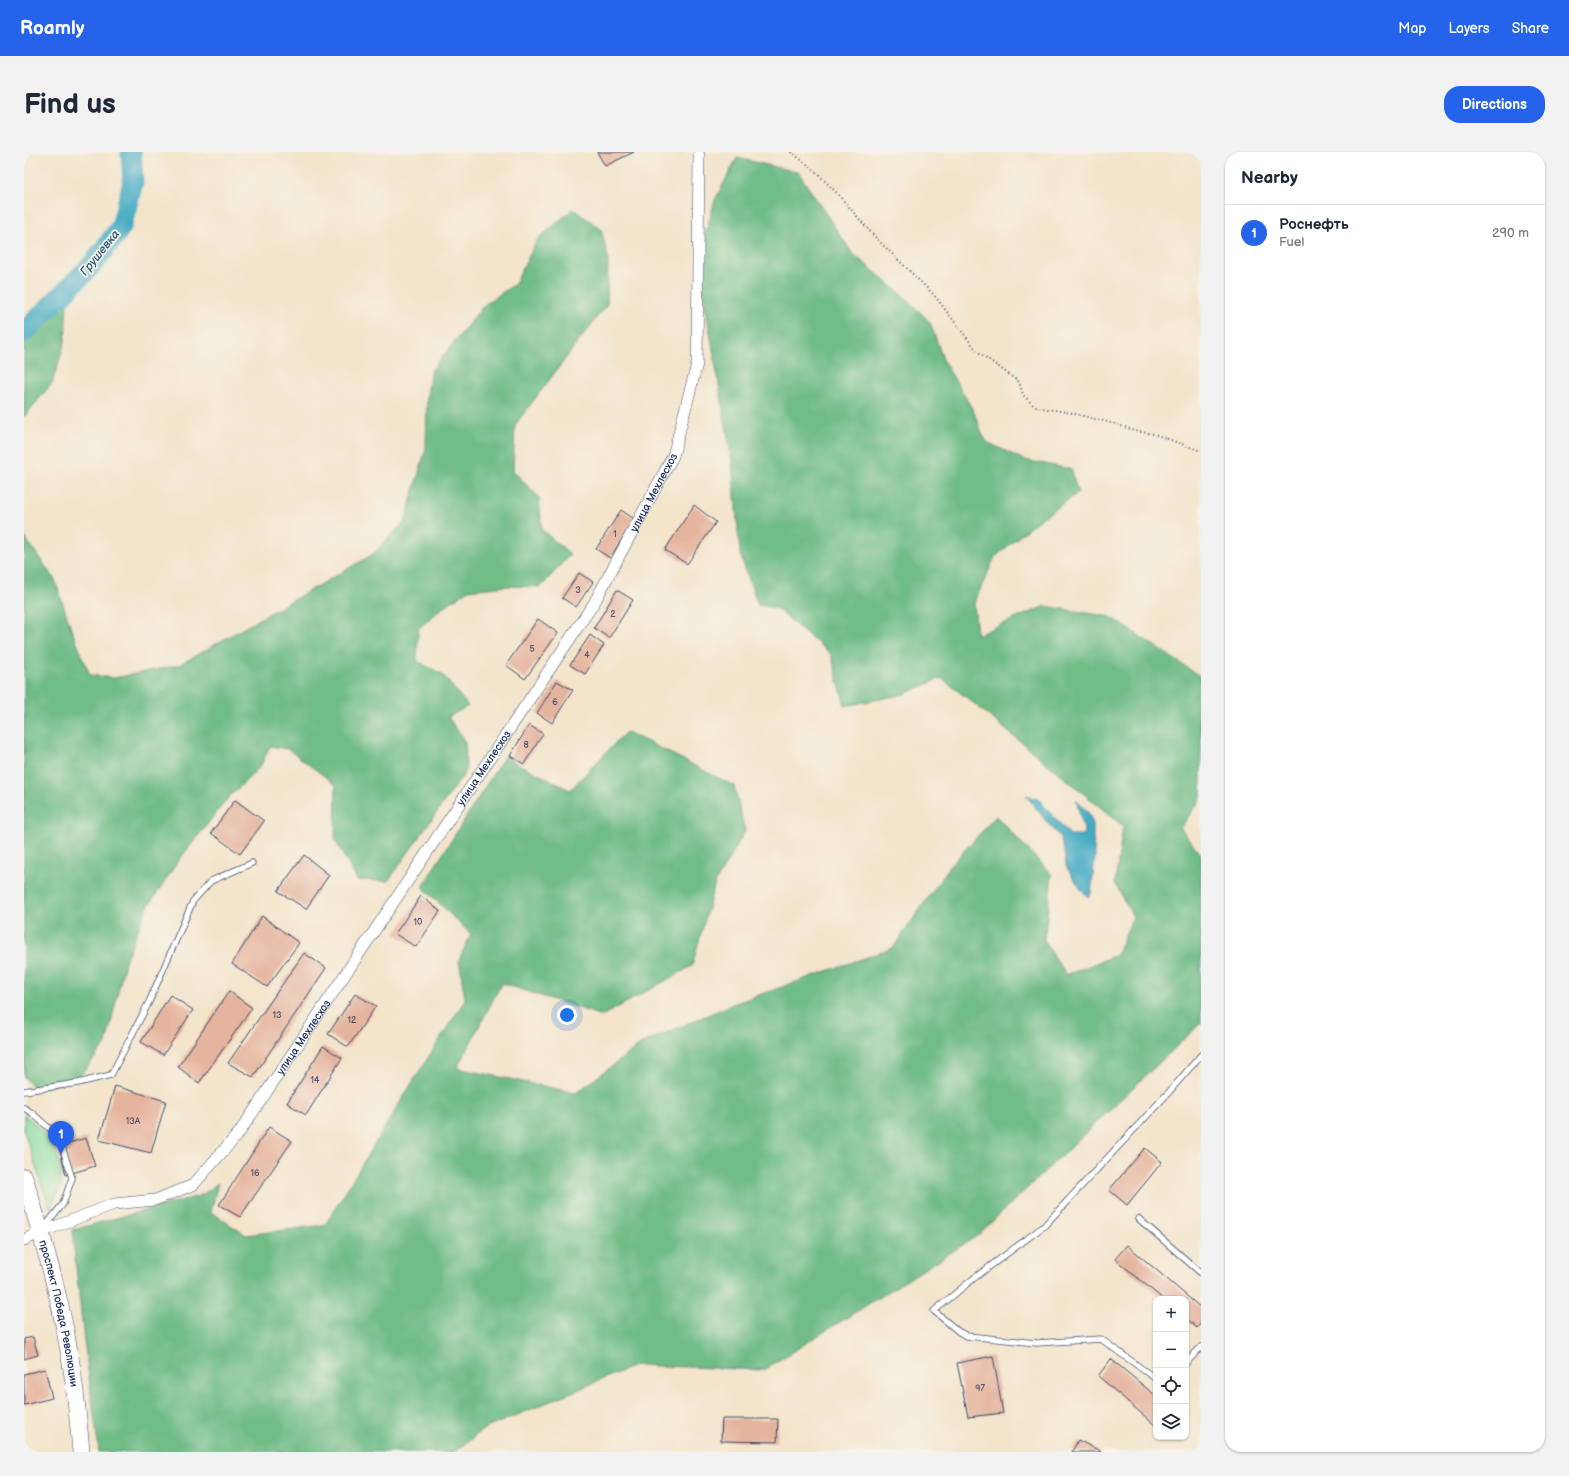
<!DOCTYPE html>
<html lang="en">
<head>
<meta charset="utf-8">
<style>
	body { margin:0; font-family:"Balsamiq Sans",sans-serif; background:#f2f2f3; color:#1f2937 }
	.controls { position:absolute; right:12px; bottom:12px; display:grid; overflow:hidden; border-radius:8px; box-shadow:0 1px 3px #0004 }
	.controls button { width:36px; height:36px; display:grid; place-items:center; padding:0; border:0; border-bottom:1px solid #e0e1e3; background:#fff; color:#1f2937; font:20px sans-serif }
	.you { position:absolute; left:543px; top:863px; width:14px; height:14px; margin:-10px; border:3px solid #fff; border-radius:50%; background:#1a73e8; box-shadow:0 0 0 6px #1a73e833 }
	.badge { display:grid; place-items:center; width:26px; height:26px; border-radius:50%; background:#2563eb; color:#fff; font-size:13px; font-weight:700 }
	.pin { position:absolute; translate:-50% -33px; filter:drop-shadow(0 1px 2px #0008) }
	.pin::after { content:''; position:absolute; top:21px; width:14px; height:12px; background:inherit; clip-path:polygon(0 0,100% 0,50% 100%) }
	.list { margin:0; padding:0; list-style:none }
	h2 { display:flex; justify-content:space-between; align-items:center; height:52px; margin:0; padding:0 16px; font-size:17px }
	h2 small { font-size:13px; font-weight:400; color:#747a83 }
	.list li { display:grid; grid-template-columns:26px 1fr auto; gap:12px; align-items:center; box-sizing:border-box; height:56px; padding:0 16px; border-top:1px solid #e0e1e3 }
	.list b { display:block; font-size:15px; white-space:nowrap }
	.list p { margin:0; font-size:13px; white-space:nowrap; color:#747a83 }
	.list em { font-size:13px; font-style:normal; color:#747a83 }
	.icon { flex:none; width:22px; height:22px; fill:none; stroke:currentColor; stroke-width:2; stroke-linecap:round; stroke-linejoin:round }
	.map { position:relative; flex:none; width:1177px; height:1300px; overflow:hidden; border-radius:16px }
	header { display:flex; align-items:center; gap:24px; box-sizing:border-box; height:56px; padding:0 20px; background:#2563eb; color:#fff }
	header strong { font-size:19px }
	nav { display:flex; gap:22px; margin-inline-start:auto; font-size:14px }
	.intro { display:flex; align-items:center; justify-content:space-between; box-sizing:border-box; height:96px; padding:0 24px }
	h1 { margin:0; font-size:28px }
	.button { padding:10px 18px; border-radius:16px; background:#2563eb; color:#fff; font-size:14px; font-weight:700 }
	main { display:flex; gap:24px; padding:0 24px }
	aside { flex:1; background:#fff; border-radius:16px; box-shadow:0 1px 3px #0004 }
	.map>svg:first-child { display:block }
	.green { fill:#8add9f; stroke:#52867e }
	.forest { fill:#6fbc86; stroke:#457672 }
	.water { fill:#44abc3; stroke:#306d90 }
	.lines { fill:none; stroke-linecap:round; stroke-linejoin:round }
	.river { stroke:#44abc3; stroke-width:21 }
	.building { fill:#e5b49e }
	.lane-casing { stroke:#3b4a6e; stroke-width:7 }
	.street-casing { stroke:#3b4a6e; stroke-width:12 }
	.primary-casing { stroke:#3b4a6e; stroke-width:18 }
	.path { stroke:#3b4a6e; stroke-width:2; stroke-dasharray:1 3; stroke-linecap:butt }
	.lane { stroke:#fff; stroke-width:5.5 }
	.street { stroke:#fff; stroke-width:11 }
	.primary { stroke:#fff; stroke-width:17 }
	.labels { text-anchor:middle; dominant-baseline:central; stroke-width:3.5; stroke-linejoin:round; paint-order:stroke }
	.number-label { font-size:9px; fill:#4e506e }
	.street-label { font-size:11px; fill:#1b2f5e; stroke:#f7f3e8 }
	.water-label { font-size:12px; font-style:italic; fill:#295a81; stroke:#f7f3e8 }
</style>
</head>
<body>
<header>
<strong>Roamly</strong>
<nav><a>Map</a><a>Layers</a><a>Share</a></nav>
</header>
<div class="intro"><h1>Find us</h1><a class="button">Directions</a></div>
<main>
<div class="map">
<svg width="1177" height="1300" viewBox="0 0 1177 1300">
	<rect width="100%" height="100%" fill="#f7f3e8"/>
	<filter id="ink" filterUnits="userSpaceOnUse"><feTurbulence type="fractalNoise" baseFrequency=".025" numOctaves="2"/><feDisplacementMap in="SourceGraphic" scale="8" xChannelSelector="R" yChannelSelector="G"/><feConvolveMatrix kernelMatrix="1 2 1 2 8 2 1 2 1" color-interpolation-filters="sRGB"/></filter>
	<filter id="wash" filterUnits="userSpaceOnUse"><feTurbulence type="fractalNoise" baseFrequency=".012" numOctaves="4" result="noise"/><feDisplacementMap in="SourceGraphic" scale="16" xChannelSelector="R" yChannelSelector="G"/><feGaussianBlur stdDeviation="0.9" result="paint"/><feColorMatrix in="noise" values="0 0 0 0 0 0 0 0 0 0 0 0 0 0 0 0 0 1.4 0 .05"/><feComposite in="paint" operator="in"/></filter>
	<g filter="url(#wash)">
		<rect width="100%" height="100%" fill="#f3e4ca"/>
		<path class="green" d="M0 963C21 978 44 1009 35 1037 33 1043 29 1050 26 1056L0 979Z"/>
		<path class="forest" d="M713 6 774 20 828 101 882 146 906 170 920 210 949 258 961 289 1000 308 1047 317 1054 341 1012 370 971 405 950 451 953 483 1021 454 1087 465 1177 525V647L1156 676 1177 702V871L953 1084 739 1218 612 1213 460 1277 430 1300H75L60 1189 48 1078 178 1043 194 1031 187 1060 222 1083 301 1073 388 931 441 848 435 808 447 782 398 735 480 605 546 638 602 580 626 591 710 634 721 679 691 731 668 814 578 864 478 831 433 916 552 941 619 891 709 852 869 796 927 713 972 664 1028 723 1020 788 1042 823 1092 803 1109 765 1091 731 1099 674 947 549 917 526 880 542 821 554 807 502 752 456 734 453 716 402 708 310 674 109 691 48Z
			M549 57 577 77 584 106 583 152 491 273 489 318 515 346 518 378 546 402 517 435 483 434 444 438 417 457 394 477 393 509 418 522 444 554 424 565 441 590 442 619 364 729 333 728 311 688 312 633 264 597 246 594 236 615 205 645 154 709 123 756 102 806 82 892 55 925 33 933 11 937 0 925V384L31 428 48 479 66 523 90 526 155 513 348 403 381 369 402 296 403 243 407 219 460 153 491 132 513 88Z
			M43 149 41 190 28 231 0 265V180L30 151Z"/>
		<path class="water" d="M1002 643 1015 648 1046 683H1059L1060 678 1052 648 1064 660 1069 672V687L1071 704 1067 742 1064 745 1057 738 1042 714 1040 698 1036 685 1022 669Z"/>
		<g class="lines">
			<path class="river" d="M0 180 70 111 97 75 109 30 107 0"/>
		</g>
		<g id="blocks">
			<path class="building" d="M573 0H610L581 14Z
				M670 353 692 370 663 412 641 398Z
				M597 358 610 367 586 406 572 397Z
				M555 421 569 430 552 455 538 446Z
				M593 438 609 448 585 486 570 476Z
				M514 467 534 481 501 527 482 513Z
				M566 483 580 493 561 522 546 513Z
				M533 529 549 538 528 571 513 561Z
				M505 573 519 582 500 612 486 604Z
				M211 648 240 669 216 702 187 681Z
				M280 703 305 723 282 757 254 739Z
				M397 744 416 759 392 795 371 782Z
				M238 764 275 791 243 835 208 812Z
				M280 801 302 816 229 925 204 911Z
				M205 839 228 856 175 931 154 915Z
				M331 842 352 854 324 895 304 882Z
				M146 843 169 858 139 903 117 890Z
				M299 894 318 906 282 963 263 951Z
				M91 934 142 949 127 1001 75 988Z
				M245 975 268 989 216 1065 195 1053Z
				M62 986 71 1014 42 1023 35 994Z
				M1121 996 1138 1010 1103 1053 1085 1038Z
				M1103 1093 1177 1156V1171L1173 1176 1162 1166V1147H1139L1091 1107Z
				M9 1185 14 1203 0 1207V1187Z
				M969 1204 979 1261 944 1265 933 1211Z
				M1087 1207 1132 1244V1274L1074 1224Z
				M21 1217 28 1246 0 1253V1222Z
				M698 1267H754L753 1290 697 1289Z
				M1054 1288 1078 1300H1048Z"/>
		</g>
	</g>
	<g filter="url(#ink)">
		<use href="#blocks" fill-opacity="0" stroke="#3b4a6e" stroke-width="1"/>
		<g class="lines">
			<defs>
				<path id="lane" d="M0 939 54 931 87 923 125 850 169 749 187 729 228 711
					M0 956 8 961 35 985 48 1026 39 1052 19 1077
					M1115 1067 1177 1121
					M1162 1211 1177 1195
					M1132 1227 1077 1187 1013 1191 943 1184 935 1180 910 1159 949 1127 1020 1074 1145 940 1177 903"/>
				<g id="street">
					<path id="s1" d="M0 1088 17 1080 90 1052 131 1048 169 1033 215 981 570 451 649 304 673 212 675 3"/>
				</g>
				<g id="primary">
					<path id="s2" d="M0 1025C17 1081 34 1136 44 1194 51 1229 54 1264 57 1300"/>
				</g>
			</defs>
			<use href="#lane" class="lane-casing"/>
			<use href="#street" class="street-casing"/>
			<use href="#primary" class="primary-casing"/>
			<path class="path" d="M767 0 789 17 811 39 851 85 910 143 953 199 995 230 999 243 1009 253 1018 256 1048 261 1095 273 1111 279 1130 282 1177 299"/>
			<use href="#lane" class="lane"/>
			<use href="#street" class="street"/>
			<use href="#primary" class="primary"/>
		</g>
	</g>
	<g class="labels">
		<g class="number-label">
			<text x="591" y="382">1</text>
			<text x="554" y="438">3</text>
			<text x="589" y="462">2</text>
			<text x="508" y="497">5</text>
			<text x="563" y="503">4</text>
			<text x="531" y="550">6</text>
			<text x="502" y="593">8</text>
			<text x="394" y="770">10</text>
			<text x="253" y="863">13</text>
			<text x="328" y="868">12</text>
			<text x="291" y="928">14</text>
			<text x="109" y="969">13А</text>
			<text x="231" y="1021">16</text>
			<text x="956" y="1236">97</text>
		</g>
		<g class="street-label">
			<text stroke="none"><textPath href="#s1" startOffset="1012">улица Мехлесхоз</textPath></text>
			<text stroke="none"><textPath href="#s1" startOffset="688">улица Мехлесхоз</textPath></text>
			<text stroke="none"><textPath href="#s1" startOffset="364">улица Мехлесхоз</textPath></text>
			<text stroke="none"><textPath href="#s2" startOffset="141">проспект Победа Революции</textPath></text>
		</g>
		<g class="water-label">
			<text transform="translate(76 101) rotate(-51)">Грушевка</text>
		</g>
	</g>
</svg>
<div class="controls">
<button>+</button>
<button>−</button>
<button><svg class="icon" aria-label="locate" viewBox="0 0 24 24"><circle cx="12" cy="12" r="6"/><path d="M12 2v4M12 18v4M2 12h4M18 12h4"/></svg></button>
<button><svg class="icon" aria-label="layers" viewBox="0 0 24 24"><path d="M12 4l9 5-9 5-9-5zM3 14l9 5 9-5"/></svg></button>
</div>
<div class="you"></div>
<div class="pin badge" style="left:37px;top:1002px">1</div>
</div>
<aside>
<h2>Nearby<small></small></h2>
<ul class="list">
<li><span class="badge">1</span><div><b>Роснефть</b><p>Fuel</p></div><em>290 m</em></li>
</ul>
</aside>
</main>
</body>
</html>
